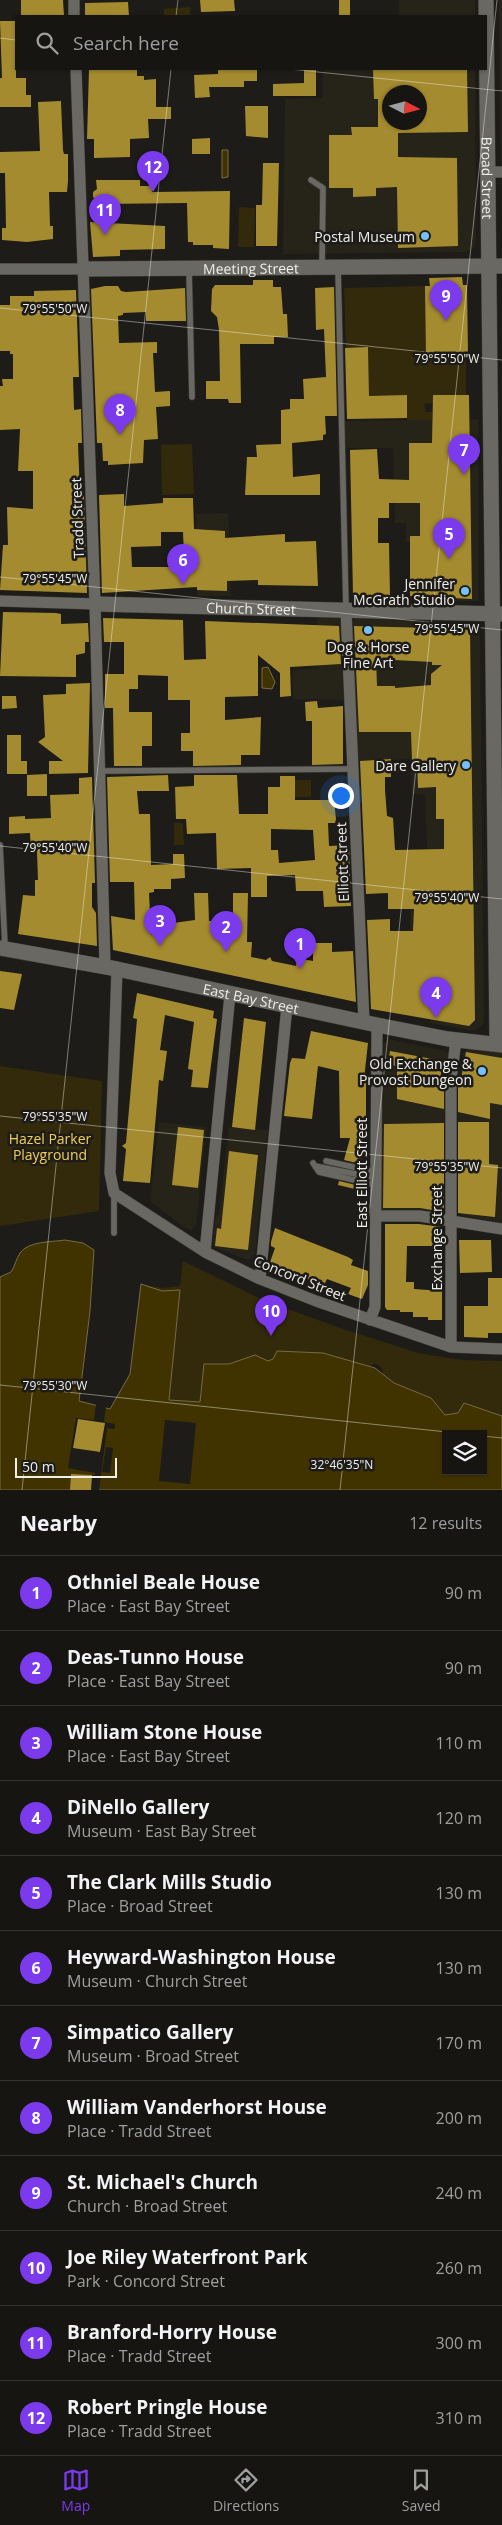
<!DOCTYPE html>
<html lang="en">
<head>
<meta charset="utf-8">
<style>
	body { margin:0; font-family:"Open Sans",sans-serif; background:#1f1e1b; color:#f1f3f6 }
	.controls { position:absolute; right:15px; bottom:15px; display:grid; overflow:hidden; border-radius:0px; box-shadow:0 1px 4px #0004 }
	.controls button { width:45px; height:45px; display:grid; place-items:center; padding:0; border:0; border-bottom:1px solid #353432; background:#161512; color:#f1f3f6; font:25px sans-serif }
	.compass { position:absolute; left:382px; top:85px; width:45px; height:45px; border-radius:50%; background:#161512; box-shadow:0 1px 4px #0004; rotate:96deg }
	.scale { position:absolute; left:15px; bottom:12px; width:102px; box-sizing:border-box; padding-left:5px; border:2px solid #f0efec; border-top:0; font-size:14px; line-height:18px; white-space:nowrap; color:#f0efec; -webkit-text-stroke:4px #1d1c18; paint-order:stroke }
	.you { position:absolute; left:340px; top:795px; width:18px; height:18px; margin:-12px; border:4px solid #fff; border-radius:50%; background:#1a73e8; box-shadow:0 0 0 8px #1a73e833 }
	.badge { display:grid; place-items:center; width:32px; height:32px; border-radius:50%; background:#7c3aed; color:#fff; font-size:16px; font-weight:700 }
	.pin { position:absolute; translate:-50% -41px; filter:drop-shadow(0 1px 2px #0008) }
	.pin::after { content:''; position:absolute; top:26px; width:18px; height:15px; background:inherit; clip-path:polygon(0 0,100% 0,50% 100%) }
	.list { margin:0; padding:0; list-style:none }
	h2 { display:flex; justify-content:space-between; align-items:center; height:65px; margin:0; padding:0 20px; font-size:21px }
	h2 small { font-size:16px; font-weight:400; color:#9e9f9f }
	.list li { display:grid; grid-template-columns:32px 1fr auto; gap:15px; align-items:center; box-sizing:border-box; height:75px; padding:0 20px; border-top:1px solid #353432 }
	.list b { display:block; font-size:19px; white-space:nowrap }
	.list p { margin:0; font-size:16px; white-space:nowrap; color:#9e9f9f }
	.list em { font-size:16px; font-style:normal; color:#9e9f9f }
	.icon { flex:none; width:28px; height:28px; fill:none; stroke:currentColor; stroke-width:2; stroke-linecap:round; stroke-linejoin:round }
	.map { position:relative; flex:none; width:502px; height:1490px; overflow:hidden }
	.search { position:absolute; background:#161512; box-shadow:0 1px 4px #0004; left:15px; right:15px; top:15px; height:55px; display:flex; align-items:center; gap:12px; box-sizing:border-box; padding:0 18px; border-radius:0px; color:#9e9f9f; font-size:19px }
	.sheet { height:965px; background:#161512 }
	nav { display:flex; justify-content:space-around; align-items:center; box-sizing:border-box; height:70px; border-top:1px solid #353432; background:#161512; font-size:14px; color:#9e9f9f }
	nav a { display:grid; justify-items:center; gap:2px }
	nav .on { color:#7c3aed }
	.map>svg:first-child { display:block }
	.built { fill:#262319; fill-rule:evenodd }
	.green { fill:#332a0b }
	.water { fill:#413300; stroke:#766b47; fill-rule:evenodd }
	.pier { fill:#1d1c18 }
	.building { fill:#a58b2f; fill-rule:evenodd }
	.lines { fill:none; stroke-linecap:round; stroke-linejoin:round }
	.lane-casing { stroke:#3a3937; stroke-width:7 }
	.street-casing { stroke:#3a3937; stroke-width:12 }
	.secondary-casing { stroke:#3a3937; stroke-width:16 }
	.lane { stroke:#6a6863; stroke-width:5.5 }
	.street { stroke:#6a6863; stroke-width:11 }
	.secondary { stroke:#6a6863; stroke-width:15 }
	.ticks { fill:none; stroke:#f0efec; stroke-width:1; stroke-opacity:0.45 }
	.poi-dot { fill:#77bff7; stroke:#1d1c18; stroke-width:2 }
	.labels { text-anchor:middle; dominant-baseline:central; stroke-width:5; stroke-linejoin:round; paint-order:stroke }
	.street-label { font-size:14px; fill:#f0efec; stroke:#1d1c18 }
	.poi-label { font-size:14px; fill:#f0efec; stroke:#1d1c18; text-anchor:end }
	.park-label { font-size:14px; fill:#f3cf56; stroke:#1d1c18 }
	.ticks-label { font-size:12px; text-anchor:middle; fill:#f0efec; stroke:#1d1c18; stroke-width:5; stroke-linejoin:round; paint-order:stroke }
</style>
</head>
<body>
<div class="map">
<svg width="502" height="1490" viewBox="0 0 502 1490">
	<rect width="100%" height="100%" fill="#1d1c18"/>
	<path class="built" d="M399 0H475V16H398Z
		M499 0H502V232L499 37Z
		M323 69H475L476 241 474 248 466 252 283 254 285 99 322 98ZM390 92H420V122H390Z
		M478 419V601L424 602 425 543 406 542V523H395L393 448H345L344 421Z
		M228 513 231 596H197L196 514Z
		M317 618H341L346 700 293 699 292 670 319 669Z
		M356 618 475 622 480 626 484 1015 483 1025 475 1031 430 1023 437 961 408 958 411 910H437L428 873 425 794H412L410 759 357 762 353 670 387 668 386 640 351 641V622Z
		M388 1039 446 1051 449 1055 445 1081 444 1214 383 1211 381 1208 383 1044Z
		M471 1047 502 1053V1223L463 1216 458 1212V1082L463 1052Z
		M159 1122 206 1127 196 1225 192 1230 185 1228 150 1201Z
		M229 1127 268 1130 255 1255 249 1260 215 1248 213 1245 215 1218 219 1213Z"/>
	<path class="green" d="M190 7V16H164V9Z
		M239 207 255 208 254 247H238Z
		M425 286 437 361H457V355H466V395H433V403L424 404 426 412H432V420H407L406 396H369L368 348H346L344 288Z
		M192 444 194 494 162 495 161 445Z
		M295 780H311V797H295Z
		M174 823H183L184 845H174Z
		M0 1066 102 1081 99 1211 0 1226Z
		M183 1261 263 1300 340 1328 418 1353 462 1360 502 1361V1458L483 1434H446L383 1375 382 1368 375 1363 367 1369 256 1407 168 1400 141 1284 162 1288 180 1286Z"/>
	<path class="water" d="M222 150H228V177L222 178Z
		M268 667 275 682 272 689 262 688V668Z
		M65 1240 83 1243 94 1250 90 1311 79 1401 110 1409 130 1374 141 1284 162 1291 180 1290 169 1400 200 1402 204 1364H229L255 1355 268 1361 273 1359 277 1351 323 1353 375 1368 394 1383 431 1398 445 1415 458 1413 464 1403 502 1416V1490H0V1277L11 1272C15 1266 16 1259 20 1253 28 1241 52 1242 65 1240ZM446 1434H483V1471H446Z"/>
	<path class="pier" d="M96 1404 106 1406 104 1422 115 1424 114 1429 107 1428 99 1490H70L71 1474 95 1475V1473L68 1468 76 1418 94 1420Z
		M165 1420 196 1423 190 1484 159 1481Z
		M106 1447 113 1448 110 1473 102 1472Z"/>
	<path class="building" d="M21 0H63L64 16H21Z
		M200 0H234L235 11 201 12Z
		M339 0H350V16H339Z
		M128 2 129 16H85V3Z
		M0 21H16V78H26V95H31V107H0V78H2Z
		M89 69H137V76H144V80L156 79V107H171V119H148L149 138 130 139V157L94 158V139H87Z
		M218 69H257V81H244V87H209L210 97 195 98 194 75 218 74Z
		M304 69H316V96H273V84L304 83Z
		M373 69H467L468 132 398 133V157L457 158 458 246 398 248 397 187 376 188V196L353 197V188H329V135H352L351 127H378V99H374ZM390 92H420V122H390Z
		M61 101 63 150 64 154H68V181L67 192H49L50 226H53V239L27 242 2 240V228H6L5 173H0V152L40 151 38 102Z
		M245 106H268V138L246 136Z
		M210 138V154H192V139Z
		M263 163H279L277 246H256V205H262Z
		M96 180H140V186H152V192L230 191 229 249 213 248V245H193V242H188L187 203 100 204 93 197V192L97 189Z
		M90 222 165 226V249L120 250V256L93 257Z
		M462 277 463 285H467L468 355H457V361L437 362V356H426L425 286H430L429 278Z
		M253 280H273V287H281L283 314H287L288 337H274V344H240L241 403H229L228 399H206V381H220L219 330 217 317 211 311 212 289 215 285H253Z
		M105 286H118L121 291 126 292 185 288 186 321H146V312L123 313V315L118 316 119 343 157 342V353H153L155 392 170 391V406L156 407 158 439 144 440 143 463 108 465V461H103L102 443H97L91 289Z
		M334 287 337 416H325L326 434 323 435V440L292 443 293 477 320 474V495H245L247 457H257L256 445 281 444V410L290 409V399H304L303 379 326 377 324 329 316 330 315 288Z
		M76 290 79 377H73L74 410 81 409 82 443H78L80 496 84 495 87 593 0 590 3 545H8L7 507 33 509V471H18L20 429 0 430V386H3L2 379H13V354H10V351H0V305H10V296H34V291Z
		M368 347 369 396 407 395V418L347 419 345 348Z
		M433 395H469L472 599 410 596V536H420V503H389V518H378V543H389L390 596 353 595 350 450 377 449 379 479 409 480V443H432Z
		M124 494V506L163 503V498H193L194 529 225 531V538L285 534V542L316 541 318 586 258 585V580L227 581V591L197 590V587L102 593 99 495ZM161 532H183L184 556 168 557 169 567H132L131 547 161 546Z
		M3 612 56 613 61 614V624L88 623 89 642H85V653L76 655V677L0 676Z
		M103 618 183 620 184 660 206 659 205 621 339 626 341 664 290 667 291 696 280 697V673L258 655V696L225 697V720L261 717 260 755H241V765L193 766V751H181V733H190V700H168V676L138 675V689H129V712H152V746H142V766H114L113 708H105V674H124V642H104Z
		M354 626 470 629 475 1020 469 1026 371 1009 367 920 390 919V931H413L414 909H388V893L366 894 360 761 391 759V777H385V790L387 816 393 818 395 850 444 849V819H436V787L418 788 417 760H412L411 732H359ZM376 659 432 662V665H442L431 674V685L395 688V686H377Z
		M90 683 88 773 49 774V761H63L38 742 45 737 43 695 66 694V684Z
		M2 696H16L17 708 2 709Z
		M317 701 318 708 343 706V764L312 765V721H306L305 702Z
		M7 735H21V761H27V774H7Z
		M47 774V796H27V775Z
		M168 775 169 791H137L139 814H150L151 865 173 864V854H184L185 878 171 879V889H154V892L149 893 151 935 166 924 195 920 194 893H208L209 921 233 922V893H248L247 942H252L251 957 266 960 270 957 272 961 296 966 297 958 313 961V943H332V952L353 951 356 1002 113 950 111 916 135 920 134 882H110L107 777Z
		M194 775H237L239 814H268V787H280V776H295V800H334L336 819 335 823H328L329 846 349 845 351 906 324 907 323 891H296L295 875 267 876V897H251V868L217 869 216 833 187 834 186 819H176L175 787 194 786ZM271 829 313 830 315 860 279 863 278 850H271Z
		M92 777 95 883H92V907L96 913 97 946 18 934 23 895 35 896V880H38L37 852 31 853 30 833 9 834V817L25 816V819L51 818 50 795 79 794V778Z
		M0 971 22 974 14 1010 0 1008Z
		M137 993 214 1011 213 1018 217 1019 208 1088 191 1087 193 1070 188 1069 194 1022 165 1015 160 1050 167 1051 163 1081 159 1080 150 1183 123 1181 126 1149 122 1146 126 1143 137 1019 133 1018Z
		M244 1018 266 1022 255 1130 232 1127Z
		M311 1031 368 1043 364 1079H366V1138H358V1158L362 1159 361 1164 344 1160 350 1138H340L339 1071 318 1066 312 1119 284 1116 290 1063 292 1058 305 1059Z
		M390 1051 443 1061 440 1080 444 1081V1109L397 1099V1066L388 1065Z
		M466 1052 502 1058V1105L490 1103V1119L458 1112V1084L460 1085Z
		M458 1122H489V1164L498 1165 495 1217 458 1213Z
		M444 1123V1212L420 1208H383L384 1124Z
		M178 1127 204 1130 198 1188 172 1185Z
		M229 1151 258 1155 248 1250 215 1246 217 1228 221 1229Z
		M339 1181 356 1185 355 1189 338 1185Z
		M383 1224H419L442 1227 441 1246H407L406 1282H414V1289L442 1291V1320H428V1317H413V1312H400V1310H387L385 1307V1224Z
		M275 1228 348 1257 353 1260 351 1265 368 1271V1285L362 1299 348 1294 351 1288 327 1279 325 1283 311 1278 310 1280 269 1265 275 1248 271 1246V1242Z
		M459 1240H491L492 1272 460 1273Z
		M488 1278H502V1333H488V1338L464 1337V1306H488Z
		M78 1419 105 1423 100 1452 73 1448Z
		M71 1474 92 1475 91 1490H70Z"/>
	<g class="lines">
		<defs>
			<path id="lane" d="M311 180 323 188 322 267
				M338 268 346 609
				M189 270 192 397
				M100 771 353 769
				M0 845 5 947
				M326 1161 376 1172
				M313 1163 319 1172 376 1185
				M315 1166 376 1178
				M114 1193V1233"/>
			<path id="street" d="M74 0V16
				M76 69 95 604 105 967
				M489 172H502
				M0 269H83
				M0 601 95 604
				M346 611 364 1022
				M117 969 110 1173 114 1193 205 1252 260 1279 316 1301 451 1347 502 1349
				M376 1216H420L502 1229
				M205 1252 230 994
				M260 1279 287 1006
				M370 1320 375 1307 377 1025
				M451 1347V1080L456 1040"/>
			<g id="secondary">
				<path id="s1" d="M486 0 497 1044"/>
				<path id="s2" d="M83 269 502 266"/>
				<path id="s3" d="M95 604 501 614"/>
				<path id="s4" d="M0 948 117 969 377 1025 448 1039 502 1045"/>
			</g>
		</defs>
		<use href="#lane" class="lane-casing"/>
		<use href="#street" class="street-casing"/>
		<use href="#secondary" class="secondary-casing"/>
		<use href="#lane" class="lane"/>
		<use href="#street" class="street"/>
		<use href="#secondary" class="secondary"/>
	</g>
	<path class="ticks" d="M176 16 178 0M0 38 16 40M289 69 502 91M0 308 502 360M0 577 502 630M0 846 502 899M0 1116 502 1168M0 1385 466 1434M483 1436 502 1438M22 1490 171 69M340 1490 497 0"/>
	<g class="poi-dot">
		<circle cx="425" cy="236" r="5"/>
		<circle cx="465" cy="591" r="5"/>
		<circle cx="368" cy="630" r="5"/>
		<circle cx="466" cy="765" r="5"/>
		<circle cx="482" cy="1071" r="5"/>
	</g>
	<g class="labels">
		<g class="street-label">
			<text stroke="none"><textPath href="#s1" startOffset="178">Broad Street</textPath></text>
			<text stroke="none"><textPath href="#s2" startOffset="168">Meeting Street</textPath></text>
			<text transform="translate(77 518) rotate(-92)">Tradd Street</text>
			<text stroke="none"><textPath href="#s3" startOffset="156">Church Street</textPath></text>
			<text transform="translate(342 862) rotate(-92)">Elliott Street</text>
			<text stroke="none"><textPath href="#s4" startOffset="256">East Bay Street</textPath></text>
			<text transform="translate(361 1173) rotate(-90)">East Elliott Street</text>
			<text transform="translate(436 1238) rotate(-90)">Exchange Street</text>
			<text transform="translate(300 1278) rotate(22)">Concord Street</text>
		</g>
		<g class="poi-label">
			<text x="415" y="236">Postal Museum</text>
			<text x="455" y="583">Jennifer<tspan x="455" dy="16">McGrath Studio</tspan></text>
			<text x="368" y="646" text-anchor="middle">Dog &amp; Horse<tspan x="368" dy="16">Fine Art</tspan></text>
			<text x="456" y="765">Dare Gallery</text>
			<text x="472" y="1063">Old Exchange &amp;<tspan x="472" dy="16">Provost Dungeon</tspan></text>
		</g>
		<g class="park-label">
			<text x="50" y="1138">Hazel Parker<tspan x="50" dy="16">Playground</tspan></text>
		</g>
	</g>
	<g class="ticks-label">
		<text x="55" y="313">79°55'50"W</text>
		<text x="447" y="363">79°55'50"W</text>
		<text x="55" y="583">79°55'45"W</text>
		<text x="447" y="633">79°55'45"W</text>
		<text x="55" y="852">79°55'40"W</text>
		<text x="447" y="902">79°55'40"W</text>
		<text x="55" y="1121">79°55'35"W</text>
		<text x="447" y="1171">79°55'35"W</text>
		<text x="55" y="1390">79°55'30"W</text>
		<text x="342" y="1469">32°46'35"N</text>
	</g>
</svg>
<div class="controls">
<button><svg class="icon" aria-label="layers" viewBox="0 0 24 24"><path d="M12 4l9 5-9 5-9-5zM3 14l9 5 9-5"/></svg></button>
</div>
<svg class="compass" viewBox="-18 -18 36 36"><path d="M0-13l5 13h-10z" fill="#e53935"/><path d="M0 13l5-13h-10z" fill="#9e9f9f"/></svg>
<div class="scale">50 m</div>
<div class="you"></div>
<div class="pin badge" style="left:300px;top:969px">1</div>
<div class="pin badge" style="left:226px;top:952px">2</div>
<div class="pin badge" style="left:160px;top:946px">3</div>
<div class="pin badge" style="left:436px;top:1018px">4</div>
<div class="pin badge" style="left:449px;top:559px">5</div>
<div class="pin badge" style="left:183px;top:585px">6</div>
<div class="pin badge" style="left:464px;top:475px">7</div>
<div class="pin badge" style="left:120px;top:435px">8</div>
<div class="pin badge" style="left:446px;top:321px">9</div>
<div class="pin badge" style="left:271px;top:1336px">10</div>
<div class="pin badge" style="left:105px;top:235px">11</div>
<div class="pin badge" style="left:153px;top:192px">12</div>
<div class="search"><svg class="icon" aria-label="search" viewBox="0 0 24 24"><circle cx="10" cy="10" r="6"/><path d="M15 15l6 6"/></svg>Search here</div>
</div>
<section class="sheet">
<h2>Nearby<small>12 results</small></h2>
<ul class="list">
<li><span class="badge">1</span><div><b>Othniel Beale House</b><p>Place · East Bay Street</p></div><em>90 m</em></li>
<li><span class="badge">2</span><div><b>Deas-Tunno House</b><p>Place · East Bay Street</p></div><em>90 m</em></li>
<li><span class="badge">3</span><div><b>William Stone House</b><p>Place · East Bay Street</p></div><em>110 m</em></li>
<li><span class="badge">4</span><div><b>DiNello Gallery</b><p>Museum · East Bay Street</p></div><em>120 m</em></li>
<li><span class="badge">5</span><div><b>The Clark Mills Studio</b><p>Place · Broad Street</p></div><em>130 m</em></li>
<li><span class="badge">6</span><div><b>Heyward-Washington House</b><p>Museum · Church Street</p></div><em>130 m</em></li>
<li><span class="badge">7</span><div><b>Simpatico Gallery</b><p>Museum · Broad Street</p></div><em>170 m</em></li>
<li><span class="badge">8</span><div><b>William Vanderhorst House</b><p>Place · Tradd Street</p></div><em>200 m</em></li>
<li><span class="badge">9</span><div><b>St. Michael's Church</b><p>Church · Broad Street</p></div><em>240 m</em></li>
<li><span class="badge">10</span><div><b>Joe Riley Waterfront Park</b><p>Park · Concord Street</p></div><em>260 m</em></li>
<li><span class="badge">11</span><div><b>Branford-Horry House</b><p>Place · Tradd Street</p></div><em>300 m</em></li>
<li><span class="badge">12</span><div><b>Robert Pringle House</b><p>Place · Tradd Street</p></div><em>310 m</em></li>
</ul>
</section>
<nav>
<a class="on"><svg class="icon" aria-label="map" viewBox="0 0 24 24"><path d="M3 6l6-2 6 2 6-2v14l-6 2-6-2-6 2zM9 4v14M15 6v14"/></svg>Map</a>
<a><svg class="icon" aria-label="directions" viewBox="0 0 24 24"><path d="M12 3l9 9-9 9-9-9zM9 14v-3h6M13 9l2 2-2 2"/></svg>Directions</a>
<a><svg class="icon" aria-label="saved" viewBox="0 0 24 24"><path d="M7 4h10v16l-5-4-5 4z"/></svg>Saved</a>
</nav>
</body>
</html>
